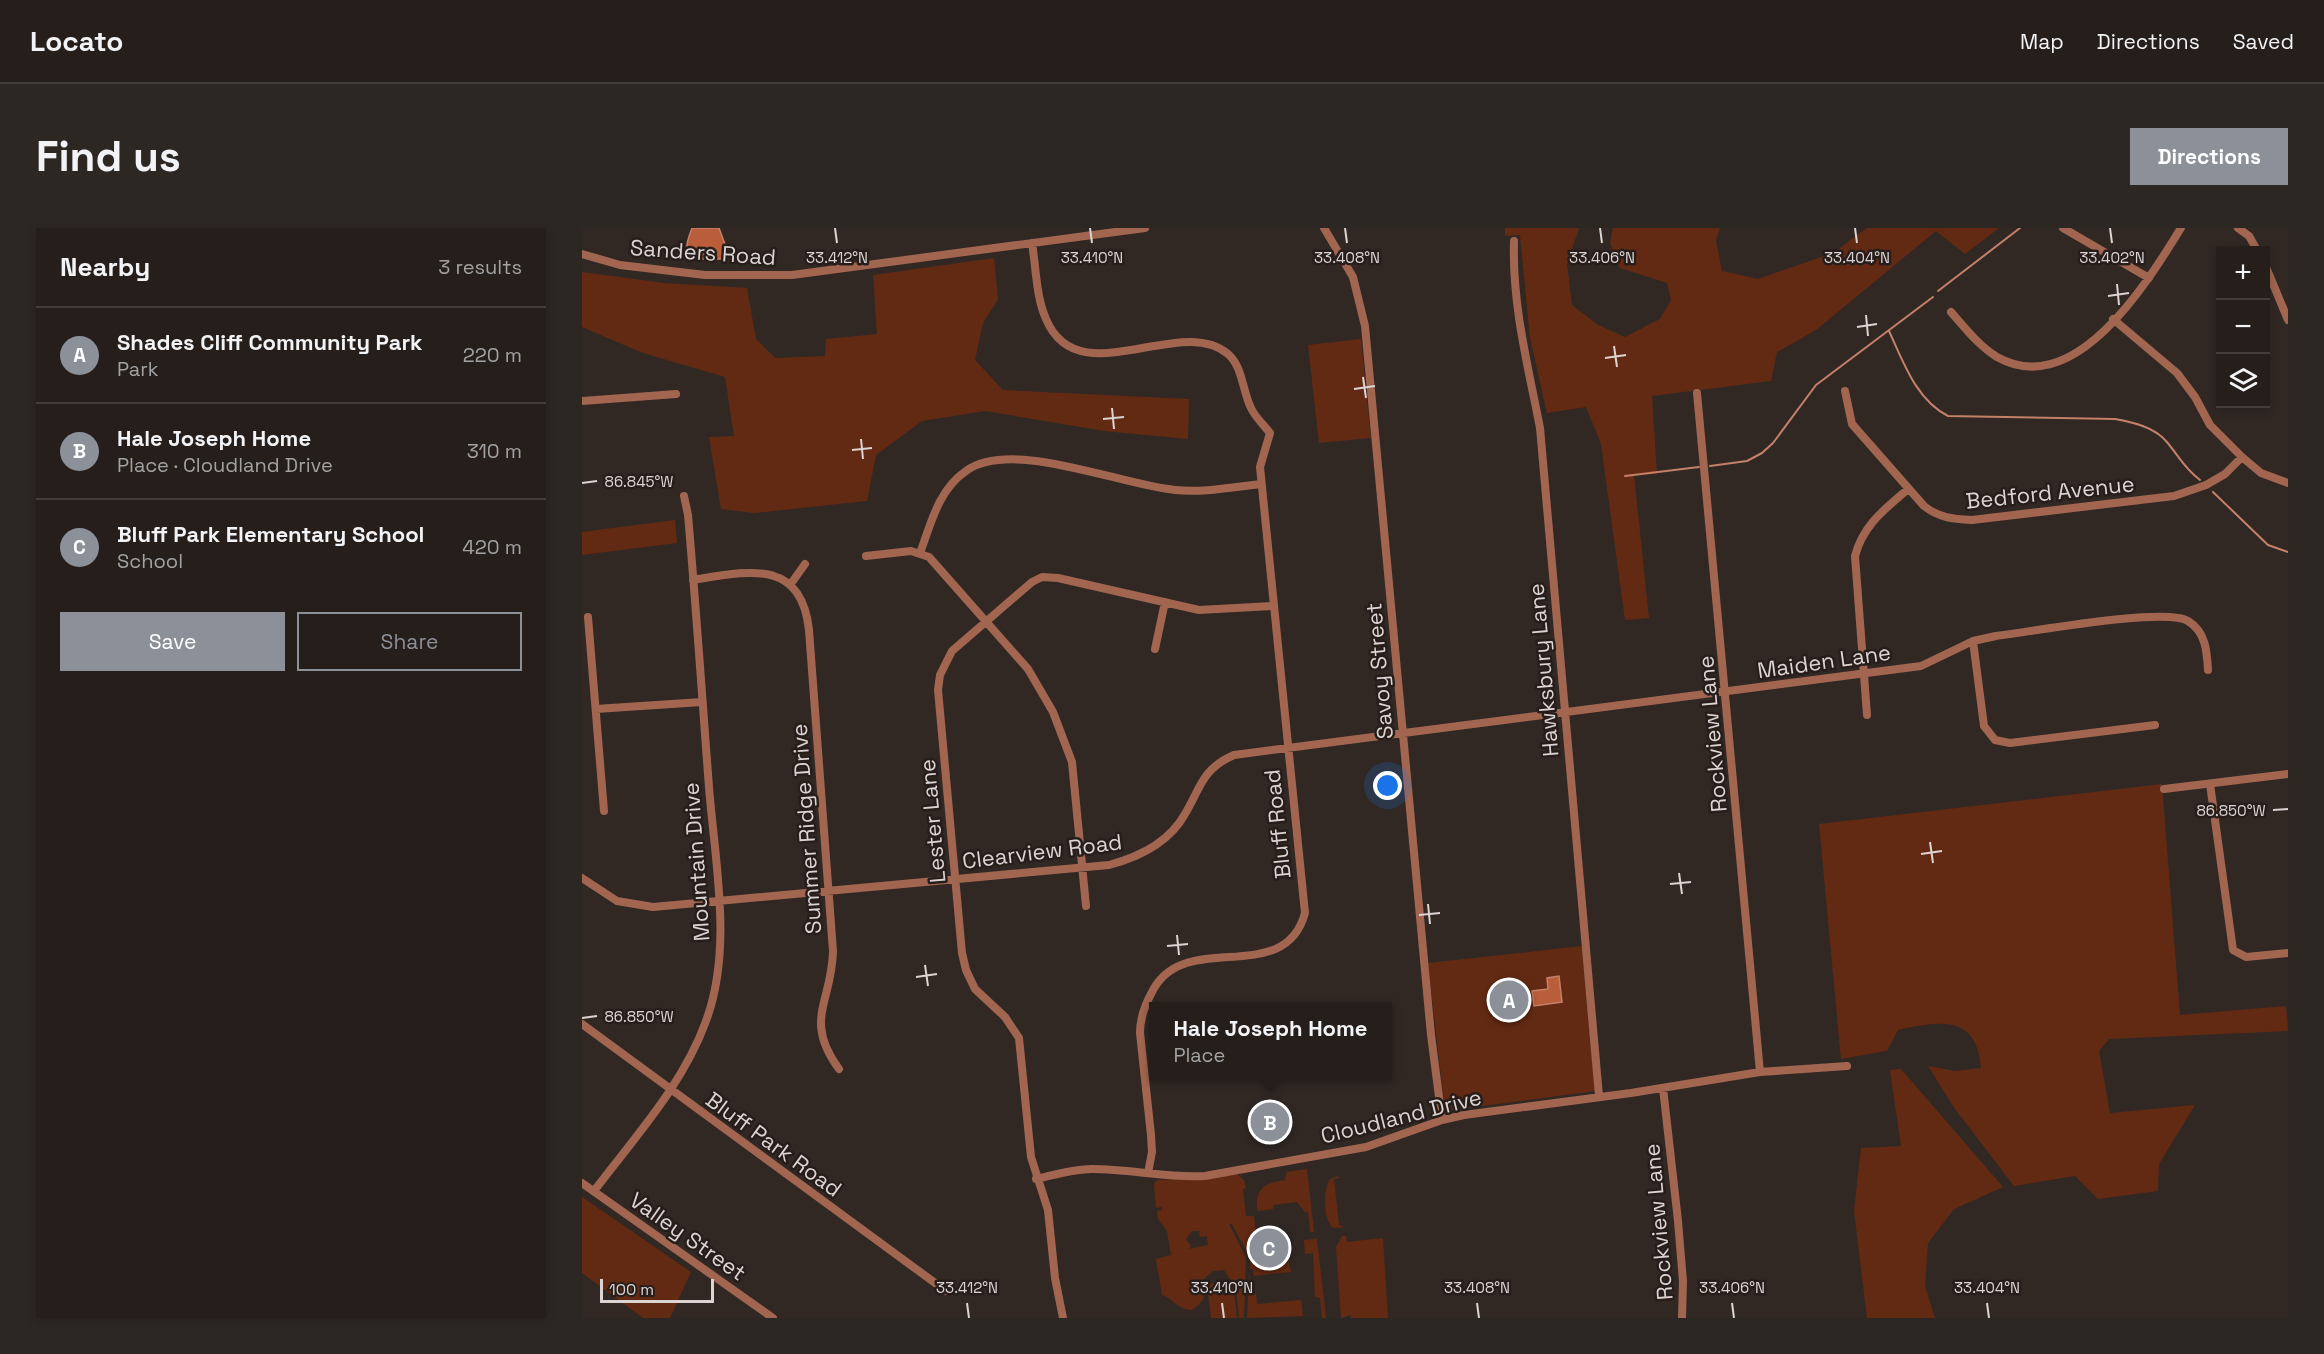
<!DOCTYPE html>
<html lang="en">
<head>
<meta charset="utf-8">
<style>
	body { margin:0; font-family:"Space Grotesk",sans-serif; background:#2d2724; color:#f1f3f6 }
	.controls { position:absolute; right:18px; top:18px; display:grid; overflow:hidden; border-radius:0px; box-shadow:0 3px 9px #0003 }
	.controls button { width:54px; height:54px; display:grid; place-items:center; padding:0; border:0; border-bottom:2px solid #423c3a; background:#251e1b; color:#f1f3f6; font:30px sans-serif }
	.scale { position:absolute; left:18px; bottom:15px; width:114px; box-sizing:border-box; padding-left:6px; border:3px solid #dbd4d2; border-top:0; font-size:16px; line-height:21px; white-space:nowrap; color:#dbd4d2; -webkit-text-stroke:4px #271e1b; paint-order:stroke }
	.you { position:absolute; left:806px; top:558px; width:21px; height:21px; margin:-15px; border:4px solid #fff; border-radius:50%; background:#1a73e8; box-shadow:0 0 0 9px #1a73e833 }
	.badge { display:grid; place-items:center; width:39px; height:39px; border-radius:50%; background:#8c9099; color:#fff; font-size:20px; font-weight:700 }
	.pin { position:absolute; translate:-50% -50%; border:3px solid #fff; box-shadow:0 2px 6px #0006 }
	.popup { position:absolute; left:567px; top:774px; width:243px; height:78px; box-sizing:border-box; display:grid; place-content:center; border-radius:0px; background:#251e1b; filter:drop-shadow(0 2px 4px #0005); font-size:20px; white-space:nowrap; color:#a3a2a3 }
	.popup b { font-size:22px; color:#f1f3f6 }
	.popup::after { content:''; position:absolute; left:50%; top:100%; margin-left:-12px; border:12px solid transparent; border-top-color:#251e1b }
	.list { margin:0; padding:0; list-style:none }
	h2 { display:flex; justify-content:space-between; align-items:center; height:78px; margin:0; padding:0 24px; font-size:26px }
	h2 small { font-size:20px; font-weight:400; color:#a3a2a3 }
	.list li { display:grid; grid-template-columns:39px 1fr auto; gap:18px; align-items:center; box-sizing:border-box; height:96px; padding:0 24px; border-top:2px solid #423c3a }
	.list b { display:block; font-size:22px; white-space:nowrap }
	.list p { margin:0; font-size:20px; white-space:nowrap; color:#a3a2a3 }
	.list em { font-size:20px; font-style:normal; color:#a3a2a3 }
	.actions { display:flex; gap:12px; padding:18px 24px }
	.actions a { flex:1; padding:14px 0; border:2px solid #8c9099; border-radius:0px; text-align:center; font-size:21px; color:#8c9099 }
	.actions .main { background:#8c9099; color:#fff }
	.icon { flex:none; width:33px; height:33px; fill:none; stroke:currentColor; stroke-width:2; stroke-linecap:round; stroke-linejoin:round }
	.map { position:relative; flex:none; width:1706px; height:1090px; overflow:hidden; border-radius:0px }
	header { display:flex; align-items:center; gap:36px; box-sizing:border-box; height:84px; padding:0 30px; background:#251e1b; border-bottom:2px solid #423c3a }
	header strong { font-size:28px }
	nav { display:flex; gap:33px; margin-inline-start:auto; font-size:21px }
	.intro { display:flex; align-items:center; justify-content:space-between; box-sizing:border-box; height:144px; padding:0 36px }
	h1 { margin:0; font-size:42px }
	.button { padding:15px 27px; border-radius:0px; background:#8c9099; color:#fff; font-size:21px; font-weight:700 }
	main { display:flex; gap:36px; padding:0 36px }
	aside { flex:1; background:#251e1b; border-radius:0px; box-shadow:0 3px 9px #0003 }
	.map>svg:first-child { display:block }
	.green { fill:#632a13; fill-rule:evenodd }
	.water { fill:#ba5d3a; stroke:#c48168; stroke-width:1.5 }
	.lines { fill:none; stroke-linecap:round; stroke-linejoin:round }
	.stream { stroke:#c48168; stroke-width:2 }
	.minor { stroke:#a26650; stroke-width:8 }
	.ticks { fill:none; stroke:#dbd4d2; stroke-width:2 }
	.labels { text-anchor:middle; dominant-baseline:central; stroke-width:5; stroke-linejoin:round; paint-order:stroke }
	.street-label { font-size:22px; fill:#dbd4d2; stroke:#271e1b }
	.ticks-label { font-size:15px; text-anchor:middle; fill:#dbd4d2; stroke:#271e1b; stroke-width:5; stroke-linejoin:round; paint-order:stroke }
</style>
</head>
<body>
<header>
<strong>Locato</strong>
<nav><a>Map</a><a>Directions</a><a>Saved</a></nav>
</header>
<div class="intro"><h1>Find us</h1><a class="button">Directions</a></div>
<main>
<aside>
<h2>Nearby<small>3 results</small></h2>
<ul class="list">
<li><span class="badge">A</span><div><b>Shades Cliff Community Park</b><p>Park</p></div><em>220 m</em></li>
<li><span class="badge">B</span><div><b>Hale Joseph Home</b><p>Place · Cloudland Drive</p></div><em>310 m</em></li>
<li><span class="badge">C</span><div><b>Bluff Park Elementary School</b><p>School</p></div><em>420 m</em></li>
</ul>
<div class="actions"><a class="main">Save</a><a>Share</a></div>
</aside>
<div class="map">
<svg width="1706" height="1090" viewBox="0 0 1706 1090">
	<rect width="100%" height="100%" fill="#312824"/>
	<path class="green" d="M923 0H997L985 36 990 77 1016 97 1043 109 1078 91 1089 72 1085 55 1038 40 1028 15 1031 0H1138L1134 13 1140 43 1176 51 1251 25 1285 0H1417L1383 26 1354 3 1234 102 1195 124 1189 153 1070 168 1075 246 1052 247 1067 390 1043 392 1019 216 1004 179 965 185 948 110 938 7 923 8Z
		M412 30 416 71 401 95 393 132 421 162 607 171 606 211 522 203 403 183 340 193 294 227 285 273 172 285 139 281 127 209 152 208 143 149 61 125 0 99V44L82 55 165 60 174 111 193 130 243 128 244 111 295 106 291 47Z
		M779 111 789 210 737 215 726 117Z
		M93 292 95 315 0 327V304Z
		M1580 556 1598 787 1704 778 1706 803 1527 811 1517 823 1528 885 1613 877 1577 936 1576 963 1516 971 1493 948 1432 958 1373 881 1346 838 1374 843 1399 840C1395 786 1357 793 1316 802L1305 823 1259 831 1237 596Z
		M1000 718 1013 863 863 883 846 735Z
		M1319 841 1421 959 1372 981 1346 1015 1343 1058 1353 1090H1285L1272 983 1279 920 1319 918 1308 842Z
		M725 941 732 1004H728L726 984H723L715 974 691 977V981L675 983C673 960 682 955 703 952L705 944Z
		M655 946 662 952 664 960 661 961 664 988H672L676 1026 667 1028 650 996H647L664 1029 663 1058 648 1051 642 1042 631 1043 622 1051C624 1066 624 1074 609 1082 595 1081 592 1071 580 1067L574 1031 589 1027 585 1003 576 991 575 983 580 982V979L574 980 572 956 575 952 631 950ZM610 1003H617L618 1009 625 1008 626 1017 606 1021 609 1018 604 1011Z
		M756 948 758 950 752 951 757 997 763 999 751 1000C741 992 741 961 748 951Z
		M0 969 109 1044 88 1090H61L0 1045Z
		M760 1008H764L765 1014 801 1010 806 1090H769V1087L759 1090 754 1019Z
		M735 1011 744 1090H740L738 1070 733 1069 731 1025 723 1026 722 1012Z
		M706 1028 709 1044 672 1048 671 1041H668V1032Z
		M667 1045 670 1066H674L675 1076 719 1072 721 1088 665 1090Z
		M651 1053 655 1090H629L625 1056Z
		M653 1053 663 1059 662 1090H657Z"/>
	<path class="water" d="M110 0H137L144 19 142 31H112C100 24 106 11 110 0Z
		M977 748 980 774 952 778 950 763 966 761 965 750Z"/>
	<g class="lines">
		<path class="stream" d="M1356 63 1438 0
			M1307 103C1321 133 1334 172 1366 188L1533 191C1551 194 1572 199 1584 213 1597 228 1601 239 1618 252
			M1128 238 1165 233 1180 225 1191 215 1234 157 1351 69
			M1043 248 1117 239
			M1631 264 1686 317 1706 324"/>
		<path class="minor" d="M742 0 771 49 783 98 849 807 860 892
			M1481 0 1567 50
			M1656 0 1667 8 1675 22
			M932 13C930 77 946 138 958 200L1017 868
			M450 15C454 39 454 69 464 91 496 168 599 85 646 126 661 139 660 162 669 180 673 189 681 196 688 205L678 239 723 685C702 762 600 698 569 766 562 779 558 791 558 805L569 907 570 924 566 945
			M0 26 38 37 123 47H210L563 0
			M1684 39 1706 92
			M1369 84C1383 100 1397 118 1415 129 1493 173 1565 55 1599 0
			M1531 91 1595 145 1613 169 1628 197 1660 229 1679 245 1706 255
			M1263 163 1270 196 1342 278C1357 290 1371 291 1390 292L1592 268 1624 257 1643 246 1660 229
			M1115 165 1178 844
			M0 173 94 166
			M338 325C349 296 356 262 384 243 430 210 538 257 593 262 621 265 651 259 679 256
			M284 328 329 323 347 329 446 441 471 484 490 534 504 678
			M111 352C166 343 219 330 227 402L251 723C250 774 221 792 257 841
			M208 357 223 336
			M6 389 22 583
			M1391 413 1402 498 1413 512 1428 515 1573 497
			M573 421 583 374
			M14 481 120 474
			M1285 487 1273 328C1281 297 1303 281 1325 262
			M1628 556 1651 722 1664 729 1706 725
			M1582 561 1706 546
			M0 650 35 673 71 679 527 637C557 629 587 615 603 586 619 559 620 541 652 527L1339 438 1391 413 1414 408C1448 404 1583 379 1606 393 1624 404 1625 424 1626 442
			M0 796 364 1063
			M1081 860 1096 993 1101 1053 1100 1090
			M454 951C472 947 492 941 510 941 548 941 585 950 623 948L784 919 860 892 882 887 1049 865 1178 844 1265 838
			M0 955 191 1090
			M12 963C52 910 101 857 124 793 151 720 133 635 127 559 120 468 114 378 106 287L102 268
			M481 1090 473 1050 466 982 449 929 437 810 423 789 393 761 384 742 380 725 356 462 358 447 370 423 450 354 460 349 476 350 617 382 691 378"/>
	</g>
	<path class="ticks" d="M253 0 255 15M508 0 510 15M763 0 765 15M1018 0 1020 15M1273 0 1275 15M1528 0 1530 15M1535 56 1537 77M1526 68 1547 65M1284 87 1286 108M1275 99 1295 96M1032 118 1035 139M1023 130 1044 127M781 149 784 170M772 161 793 158M530 180 532 201M521 191 542 189M279 211 281 231M270 222 290 220M0 255 15 253M1691 582 1706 581M1348 614 1351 635M1339 626 1360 623M1097 645 1100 666M1088 656 1109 654M846 676 848 696M837 687 858 685M595 707 597 727M585 718 606 716M343 737 346 758M334 749 355 746M0 790 15 788M385 1075 387 1090M640 1075 642 1090M895 1075 897 1090M1150 1075 1152 1090M1405 1075 1407 1090"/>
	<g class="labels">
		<g class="street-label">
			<text transform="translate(121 24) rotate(4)">Sanders Road</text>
			<text transform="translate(1468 264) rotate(-6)">Bedford Avenue</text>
			<text transform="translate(1242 433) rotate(-8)">Maiden Lane</text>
			<text transform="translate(961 442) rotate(-95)">Hawksbury Lane</text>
			<text transform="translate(797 443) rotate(-95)">Savoy Street</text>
			<text transform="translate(1130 506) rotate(-95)">Rockview Lane</text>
			<text transform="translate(350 593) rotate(-95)">Lester Lane</text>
			<text transform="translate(695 596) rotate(-96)">Bluff Road</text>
			<text transform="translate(224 601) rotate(-94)">Summer Ridge Drive</text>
			<text transform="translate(460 623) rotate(-7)">Clearview Road</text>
			<text transform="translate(114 634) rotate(-94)">Mountain Drive</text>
			<text transform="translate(819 888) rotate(-14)">Cloudland Drive</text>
			<text transform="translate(192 916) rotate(36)">Bluff Park Road</text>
			<text transform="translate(1076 994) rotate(-95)">Rockview Lane</text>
			<text transform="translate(106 1008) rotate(35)">Valley Street</text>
		</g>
	</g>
	<g class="ticks-label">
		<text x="255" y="35">33.412°N</text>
		<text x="510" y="35">33.410°N</text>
		<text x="765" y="35">33.408°N</text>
		<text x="1020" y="35">33.406°N</text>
		<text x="1275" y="35">33.404°N</text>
		<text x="1530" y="35">33.402°N</text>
		<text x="57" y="259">86.845°W</text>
		<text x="1649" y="588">86.850°W</text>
		<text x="57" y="794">86.850°W</text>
		<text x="385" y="1065">33.412°N</text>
		<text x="640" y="1065">33.410°N</text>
		<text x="895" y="1065">33.408°N</text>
		<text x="1150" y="1065">33.406°N</text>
		<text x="1405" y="1065">33.404°N</text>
	</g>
</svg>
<div class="controls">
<button>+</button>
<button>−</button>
<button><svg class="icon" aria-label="layers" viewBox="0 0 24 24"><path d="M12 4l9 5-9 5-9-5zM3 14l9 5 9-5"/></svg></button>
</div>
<div class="scale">100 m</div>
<div class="you"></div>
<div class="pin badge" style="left:927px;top:772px">A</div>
<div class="pin badge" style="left:688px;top:894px">B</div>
<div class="popup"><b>Hale Joseph Home</b>Place</div>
<div class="pin badge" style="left:687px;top:1020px">C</div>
</div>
</main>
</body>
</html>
